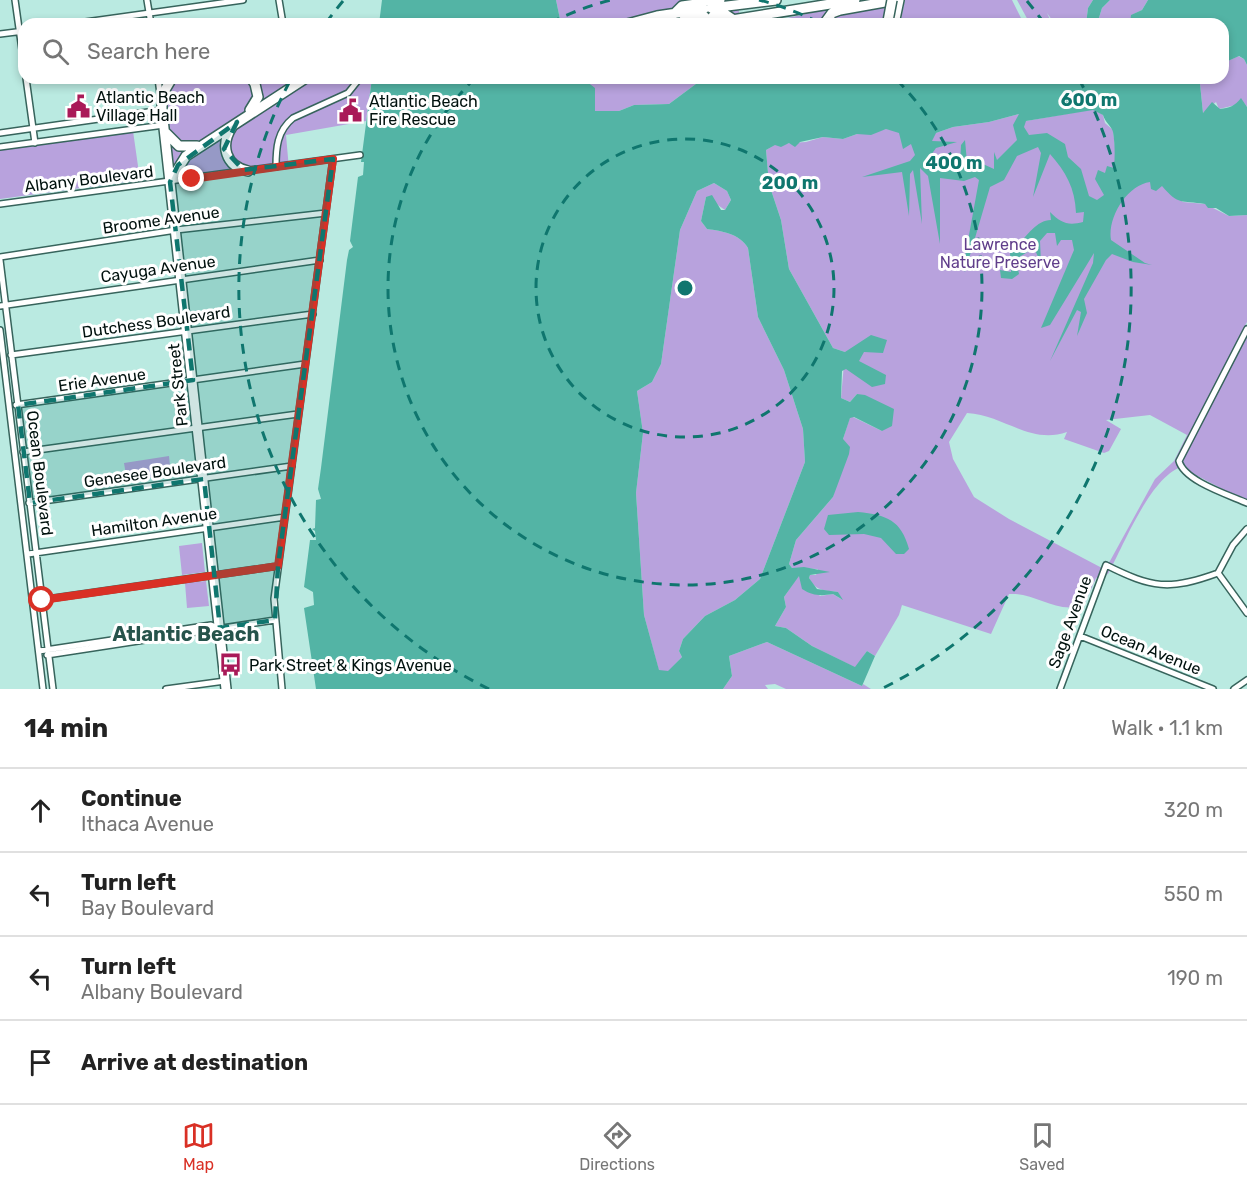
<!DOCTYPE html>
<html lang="en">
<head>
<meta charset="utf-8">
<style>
	body { margin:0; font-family:Rubik,sans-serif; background:#f2f2f2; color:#222 }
	.stop { position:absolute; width:18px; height:18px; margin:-14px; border:4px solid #d93025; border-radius:50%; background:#fff }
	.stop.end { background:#d93025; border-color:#fff; box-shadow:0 2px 6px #0008 }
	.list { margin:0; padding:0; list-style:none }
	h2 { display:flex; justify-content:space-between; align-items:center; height:78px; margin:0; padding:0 24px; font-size:26px }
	h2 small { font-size:20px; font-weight:400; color:#767676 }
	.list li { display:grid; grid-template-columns:39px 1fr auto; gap:18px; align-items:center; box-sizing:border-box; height:84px; padding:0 24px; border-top:2px solid #e0e0e0 }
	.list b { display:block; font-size:22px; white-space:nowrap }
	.list p { margin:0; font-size:20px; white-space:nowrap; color:#767676 }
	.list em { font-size:20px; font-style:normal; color:#767676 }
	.icon { flex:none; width:33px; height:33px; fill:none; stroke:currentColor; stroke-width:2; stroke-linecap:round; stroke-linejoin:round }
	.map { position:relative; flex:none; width:1247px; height:689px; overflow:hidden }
	.search { position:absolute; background:#fff; box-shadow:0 3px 9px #0003; left:18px; right:18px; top:18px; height:66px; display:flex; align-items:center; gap:15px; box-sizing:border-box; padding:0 21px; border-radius:18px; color:#767676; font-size:22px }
	.sheet { height:414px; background:#fff }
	nav { display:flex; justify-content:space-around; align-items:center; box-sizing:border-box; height:84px; border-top:2px solid #e0e0e0; background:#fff; font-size:16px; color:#767676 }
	nav a { display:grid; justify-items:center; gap:3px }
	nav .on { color:#d93025 }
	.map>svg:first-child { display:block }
	.green { fill:#b8a2dd; fill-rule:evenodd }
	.water { fill:#53b4a5; fill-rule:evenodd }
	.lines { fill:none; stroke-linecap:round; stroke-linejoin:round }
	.street-casing { stroke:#37645c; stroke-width:8 }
	.highway-casing { stroke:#37645c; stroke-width:12 }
	.street { stroke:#fff; stroke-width:5 }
	.highway { stroke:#fff; stroke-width:9 }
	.highway-bridge-casing { stroke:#37645c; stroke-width:12; stroke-linecap:butt }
	.highway-bridge { stroke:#fff; stroke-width:9 }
	.route { stroke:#d93025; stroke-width:8 }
	.marked { fill:#0f766e; fill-opacity:0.2; stroke:#0f766e; stroke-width:4.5; stroke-dasharray:12 8; stroke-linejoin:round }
	.ring { fill:none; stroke:#0f766e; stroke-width:3; stroke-dasharray:10 8 }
	.labels { text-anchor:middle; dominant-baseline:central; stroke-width:6; stroke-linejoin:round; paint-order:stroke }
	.poi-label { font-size:16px; fill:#01110e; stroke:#fff; text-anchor:start }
	.street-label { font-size:16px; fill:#01110e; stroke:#fff }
	.park-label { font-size:16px; fill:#603e8b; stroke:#fff }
	.quarter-label { font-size:20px; font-weight:bold; fill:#26534b; stroke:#fff }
	.centre { fill:#0f766e; stroke:#fff; stroke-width:3 }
	.ring-label { font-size:18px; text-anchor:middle; font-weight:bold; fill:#0f766e; stroke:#fff; stroke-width:6; stroke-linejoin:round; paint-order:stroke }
</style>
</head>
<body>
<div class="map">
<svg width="1247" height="689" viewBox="0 0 1247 689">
	<rect width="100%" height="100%" fill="#baeae1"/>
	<path class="green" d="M556 0H737L741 24H561Z
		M905 0H1012L1024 24H900Z
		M1017 0H1093L1088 8 1086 24H1055L1047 13 1052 24H1030Z
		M1110 0H1148L1142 10 1132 15 1130 24H1097L1102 8Z
		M889 2 882 24H826L831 17Z
		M840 7 820 24H759Z
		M1223 54 1228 61 1238 56 1244 59 1247 65V107L1244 103 1219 109 1216 102 1203 113 1200 84 1203 78H1223Z
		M158 78H372L366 121 286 135 289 169 172 185Z
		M582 78H704L669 104 634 105 619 111H595Z
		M1094 109 1103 115 1105 123 1113 130 1115 147 1183 202 1205 204 1229 216 1247 215V322L1224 368 1247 330V502L1190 472 1185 466C1152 472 1124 545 1108 574L1096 578 1084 605C1056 615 1036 592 1009 594L991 634 902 605 899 615 875 656 867 651 856 668 812 646 786 628 775 626 786 607 784 597 799 575 820 596 833 594 841 599 838 592C825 590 816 592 809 578L810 575H816L818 569 792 568 789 564 796 540 833 497 843 439 850 417H853L882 431 857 394 850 402 841 398 845 352 833 348 789 269 781 220 769 184 766 150 776 144 806 142 823 137 843 139 857 134 886 129 936 133 953 127 989 122 1019 114 1026 121ZM967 413C1004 415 1030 445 1067 432L1064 439 1104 453 1109 451 1121 429 1106 420 1150 415 1187 435 1174 461 1155 479 1110 561 1102 568 1009 519 974 497 953 459 949 442Z
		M133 131 140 180 0 199V150Z
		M714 183 727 191 731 200 725 210 706 197 701 221 707 229C722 231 740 234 748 248L758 317 784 370 803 429 805 462 760 579 735 600 705 616 683 639 679 651 682 657 668 672 659 671 644 615 636 493 643 433 637 391 652 382 661 364 680 230 697 191Z
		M169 456 171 475 127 481 124 463Z
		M202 543 205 572 182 575 179 546Z
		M206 581 209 606 187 608 185 583Z
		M767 642 862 686 863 684 871 689H786L775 684 765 685 768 689H723L732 676 729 656Z"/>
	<path class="water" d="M382 0H556L561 24H379Z
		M1093 0H1110L1102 8 1097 24H1086L1088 8Z
		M1148 0H1247V65L1244 59 1239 56 1228 61 1225 60 1223 24H1130L1131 15 1142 10Z
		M372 78H582L595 88V111H619L634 105 669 104 704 78H1203L1200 84 1203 113 1212 102 1220 109C1229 108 1235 106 1241 98L1247 107V215L1229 216 1216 208H1208L1205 204C1181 200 1179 206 1162 186L1156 191 1151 189 1150 182C1127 185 1107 218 1111 240L1145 263 1152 265 1133 262 1112 254 1106 260 1084 299 1087 313 1077 336 1081 312 1077 310 1050 361 1093 263 1094 253 1050 325 1041 328 1074 250 1072 240H1061L1057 246 1055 233H1047L1040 241 1041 263 1034 248 1016 259 1019 274 1012 279 1001 278 1000 270 1011 272 1010 252C1023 243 1034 220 1051 220L1050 212C1061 223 1068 226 1083 222L1084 212 1076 213C1075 188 1066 172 1050 154L1033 197 1041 153 1038 147 1017 156 1004 180 990 187 965 272 963 268 979 180 975 177 964 181 940 178V244L928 176 920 168 922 224 913 170 910 174 909 216 902 172 862 177 910 161 915 155 911 144 903 149 899 133 886 129 871 135 857 134 843 139 823 137 800 142 795 147 789 143 781 147 775 145 766 150 769 184 781 220 789 269 833 348 845 352 871 335 887 340 883 353 864 352 859 361 886 375 885 384 872 387 846 369 842 371 841 398 850 402 857 394 865 395 894 409 892 426 882 431 854 417 850 418 843 439 850 447 849 454 833 497 796 540 789 564 792 568 804 567 830 572 810 575 809 578 817 589 838 592 843 600 833 594C821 596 813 596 802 589L799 576 784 597 786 607 775 626 786 628 812 646 855 667 867 651 875 656 862 686 767 642 729 656 732 676 723 689H316L304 608 314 605 313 592 304 587 310 540H316L315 531 312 529 315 528 316 500 321 499 318 489 321 468 347 260 349 250 353 247 350 241 358 177 363 175 364 162H361ZM1093 110 1103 115C1105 122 1112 127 1113 132 1115 144 1115 156 1114 168L1107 166 1105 173 1098 170 1095 179 1104 195 1097 200 1089 196 1081 169 1068 157 1065 144 1047 133 1029 135 1024 127 1026 121ZM1019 114 1013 125 1017 140 997 160 994 152V169L974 160 967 162 965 140 961 145 960 166C949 166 938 163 931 155L936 148 957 142 932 141 936 133 953 127 989 122ZM714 183 727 191 731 200 725 210H721L712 195 706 197 701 221 707 229C722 231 740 234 748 248L758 317 784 370 803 429 805 462 760 579 735 600 705 616 683 639 679 651 682 657 668 671 659 670 644 615 636 493 643 433 637 391 652 382 661 364 680 230 697 191Z
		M858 512C887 515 901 520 909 549L904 554H896L881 538 864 534 829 535 824 529 828 515Z"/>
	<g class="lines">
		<defs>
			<path id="street" d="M15 0 24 64
				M147 0 151 24
				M279 0 283 24
				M71 24 243 0
				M0 34 24 31
				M26 78 35 143
				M158 78 160 94
				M0 133 162 110
				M0 147 164 125
				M276 167C276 148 277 131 293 118L348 93 360 78
				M0 204 360 155
				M0 257 176 230 326 213
				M0 260 53 689
				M0 306 320 260
				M1247 329 1179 461C1184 481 1229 495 1247 503
				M0 330 43 689
				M11 355 313 314
				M16 405 305 364
				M23 452 298 414
				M29 503 292 466
				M28 554 285 517
				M1218 573 1247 613
				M33 601 278 566
				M1080 636 1213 689
				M39 651 211 625 219 628
				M47 655 275 620
				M166 689 225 681
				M282 689 274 599 333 159
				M1060 689 1106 565C1152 588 1169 591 1218 573L1233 545 1247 529
				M1234 689 1247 680"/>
			<path id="highway" d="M710 2 720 0
				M711 8 776 0
				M674 14 682 6 703 3
				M713 16 725 14 734 20
				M713 23 855 0
				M627 24 657 16 704 9
				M680 24 685 19 705 17
				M702 24H706
				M824 24 832 13 840 10 896 0
				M894 24 899 0
				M172 78 162 95V110L226 689
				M250 110 258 97 255 84 251 78
				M232 127C220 145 225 166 248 171
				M166 133 179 146H197
				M171 180 186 156 306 78"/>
		</defs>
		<use href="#street" class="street-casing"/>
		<use href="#highway" class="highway-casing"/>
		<use href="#street" class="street"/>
		<use href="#highway" class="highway"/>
		<defs>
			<path id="highway-bridge" d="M888 21 892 0"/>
		</defs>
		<use href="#highway-bridge" class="highway-bridge-casing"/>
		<use href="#highway-bridge" class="highway-bridge"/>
	</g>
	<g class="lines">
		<path class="route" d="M42 600 278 566 333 159 192 179"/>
	</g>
	<path class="marked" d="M237 122 224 149 243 170 333 159 278 566 275 620 220 628 204 479 30 503 18 405 193 380 170 182 178 165Z"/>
	<g class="ring">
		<circle cx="685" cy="288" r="149"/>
		<path d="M550 23A297 297 0 0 1 611 0M759 0A297 297 0 0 1 820 23M897 80A297 297 0 1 1 473 80"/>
		<path d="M489 689A446 446 0 0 1 291 79M326 23A446 446 0 0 1 343 1M1027 1A446 446 0 0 1 1044 23M1079 79A446 446 0 0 1 881 689"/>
	</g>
	<defs>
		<symbol id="civic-bare" viewBox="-9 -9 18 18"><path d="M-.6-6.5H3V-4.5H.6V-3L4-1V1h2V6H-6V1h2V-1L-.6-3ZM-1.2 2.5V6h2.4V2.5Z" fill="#a91a58" stroke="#fff" stroke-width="2.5" paint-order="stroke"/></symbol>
		<symbol id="bus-bare" viewBox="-9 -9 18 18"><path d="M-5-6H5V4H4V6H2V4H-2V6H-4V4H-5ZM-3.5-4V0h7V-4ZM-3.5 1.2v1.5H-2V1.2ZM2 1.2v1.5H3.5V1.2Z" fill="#a91a58" stroke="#fff" stroke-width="2.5" paint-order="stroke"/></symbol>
	</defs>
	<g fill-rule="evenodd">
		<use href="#civic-bare" x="62" y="90" width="33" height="33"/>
		<use href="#civic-bare" x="334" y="94" width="33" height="33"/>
		<use href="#bus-bare" x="214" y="648" width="33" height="33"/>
	</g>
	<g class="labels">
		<g class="poi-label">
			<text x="96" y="97">Atlantic Beach<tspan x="96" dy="18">Village Hall</tspan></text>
			<text x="369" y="101">Atlantic Beach<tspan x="369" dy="18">Fire Rescue</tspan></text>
			<text x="249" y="665">Park Street &amp; Kings Avenue</text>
		</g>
		<g class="street-label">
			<text transform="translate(89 179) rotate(-7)">Albany Boulevard</text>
			<text transform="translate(161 220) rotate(-8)">Broome Avenue</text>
			<text transform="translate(158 269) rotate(-8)">Cayuga Avenue</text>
			<text transform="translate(156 322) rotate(-8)">Dutchess Boulevard</text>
			<text transform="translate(102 380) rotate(-8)">Erie Avenue</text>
			<text transform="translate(178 385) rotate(-96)">Park Street</text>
			<text transform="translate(155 472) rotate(-8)">Genesee Boulevard</text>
			<text transform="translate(40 473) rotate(83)">Ocean Boulevard</text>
			<text transform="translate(154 522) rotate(-8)">Hamilton Avenue</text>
			<text transform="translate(1070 622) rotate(-70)">Sage Avenue</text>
			<text transform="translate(1151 650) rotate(22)">Ocean Avenue</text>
		</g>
		<g class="park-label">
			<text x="1000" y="244">Lawrence<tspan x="1000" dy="18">Nature Preserve</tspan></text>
		</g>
		<g class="quarter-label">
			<text x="186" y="634">Atlantic Beach</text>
		</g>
	</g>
	<circle cx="685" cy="288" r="9" class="centre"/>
	<g class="ring-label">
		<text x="1089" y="106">600 m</text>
		<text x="954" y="169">400 m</text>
		<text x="790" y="189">200 m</text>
	</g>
</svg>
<div class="stop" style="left:42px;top:600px"></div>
<div class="stop end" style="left:192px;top:179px"></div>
<div class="search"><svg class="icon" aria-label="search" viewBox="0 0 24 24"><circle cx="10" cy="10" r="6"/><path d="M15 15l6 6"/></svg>Search here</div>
</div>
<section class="sheet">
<h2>14 min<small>Walk · 1.1 km</small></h2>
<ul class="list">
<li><svg class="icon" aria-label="ahead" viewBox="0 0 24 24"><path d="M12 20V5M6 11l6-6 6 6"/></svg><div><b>Continue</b><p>Ithaca Avenue</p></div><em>320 m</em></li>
<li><svg class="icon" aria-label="left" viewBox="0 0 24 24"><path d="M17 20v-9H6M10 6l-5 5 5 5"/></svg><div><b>Turn left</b><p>Bay Boulevard</p></div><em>550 m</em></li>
<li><svg class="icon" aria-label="left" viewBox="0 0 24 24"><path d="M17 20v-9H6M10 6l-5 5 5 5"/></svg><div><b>Turn left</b><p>Albany Boulevard</p></div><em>190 m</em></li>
<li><svg class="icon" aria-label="arrive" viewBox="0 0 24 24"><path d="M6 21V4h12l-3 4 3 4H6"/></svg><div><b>Arrive at destination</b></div></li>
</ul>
</section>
<nav>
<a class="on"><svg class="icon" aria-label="map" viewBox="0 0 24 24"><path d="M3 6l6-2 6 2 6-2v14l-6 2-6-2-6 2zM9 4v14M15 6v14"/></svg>Map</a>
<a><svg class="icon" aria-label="directions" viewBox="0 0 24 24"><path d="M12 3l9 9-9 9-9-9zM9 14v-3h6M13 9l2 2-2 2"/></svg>Directions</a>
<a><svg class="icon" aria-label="saved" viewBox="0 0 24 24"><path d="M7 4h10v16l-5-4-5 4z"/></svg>Saved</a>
</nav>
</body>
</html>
